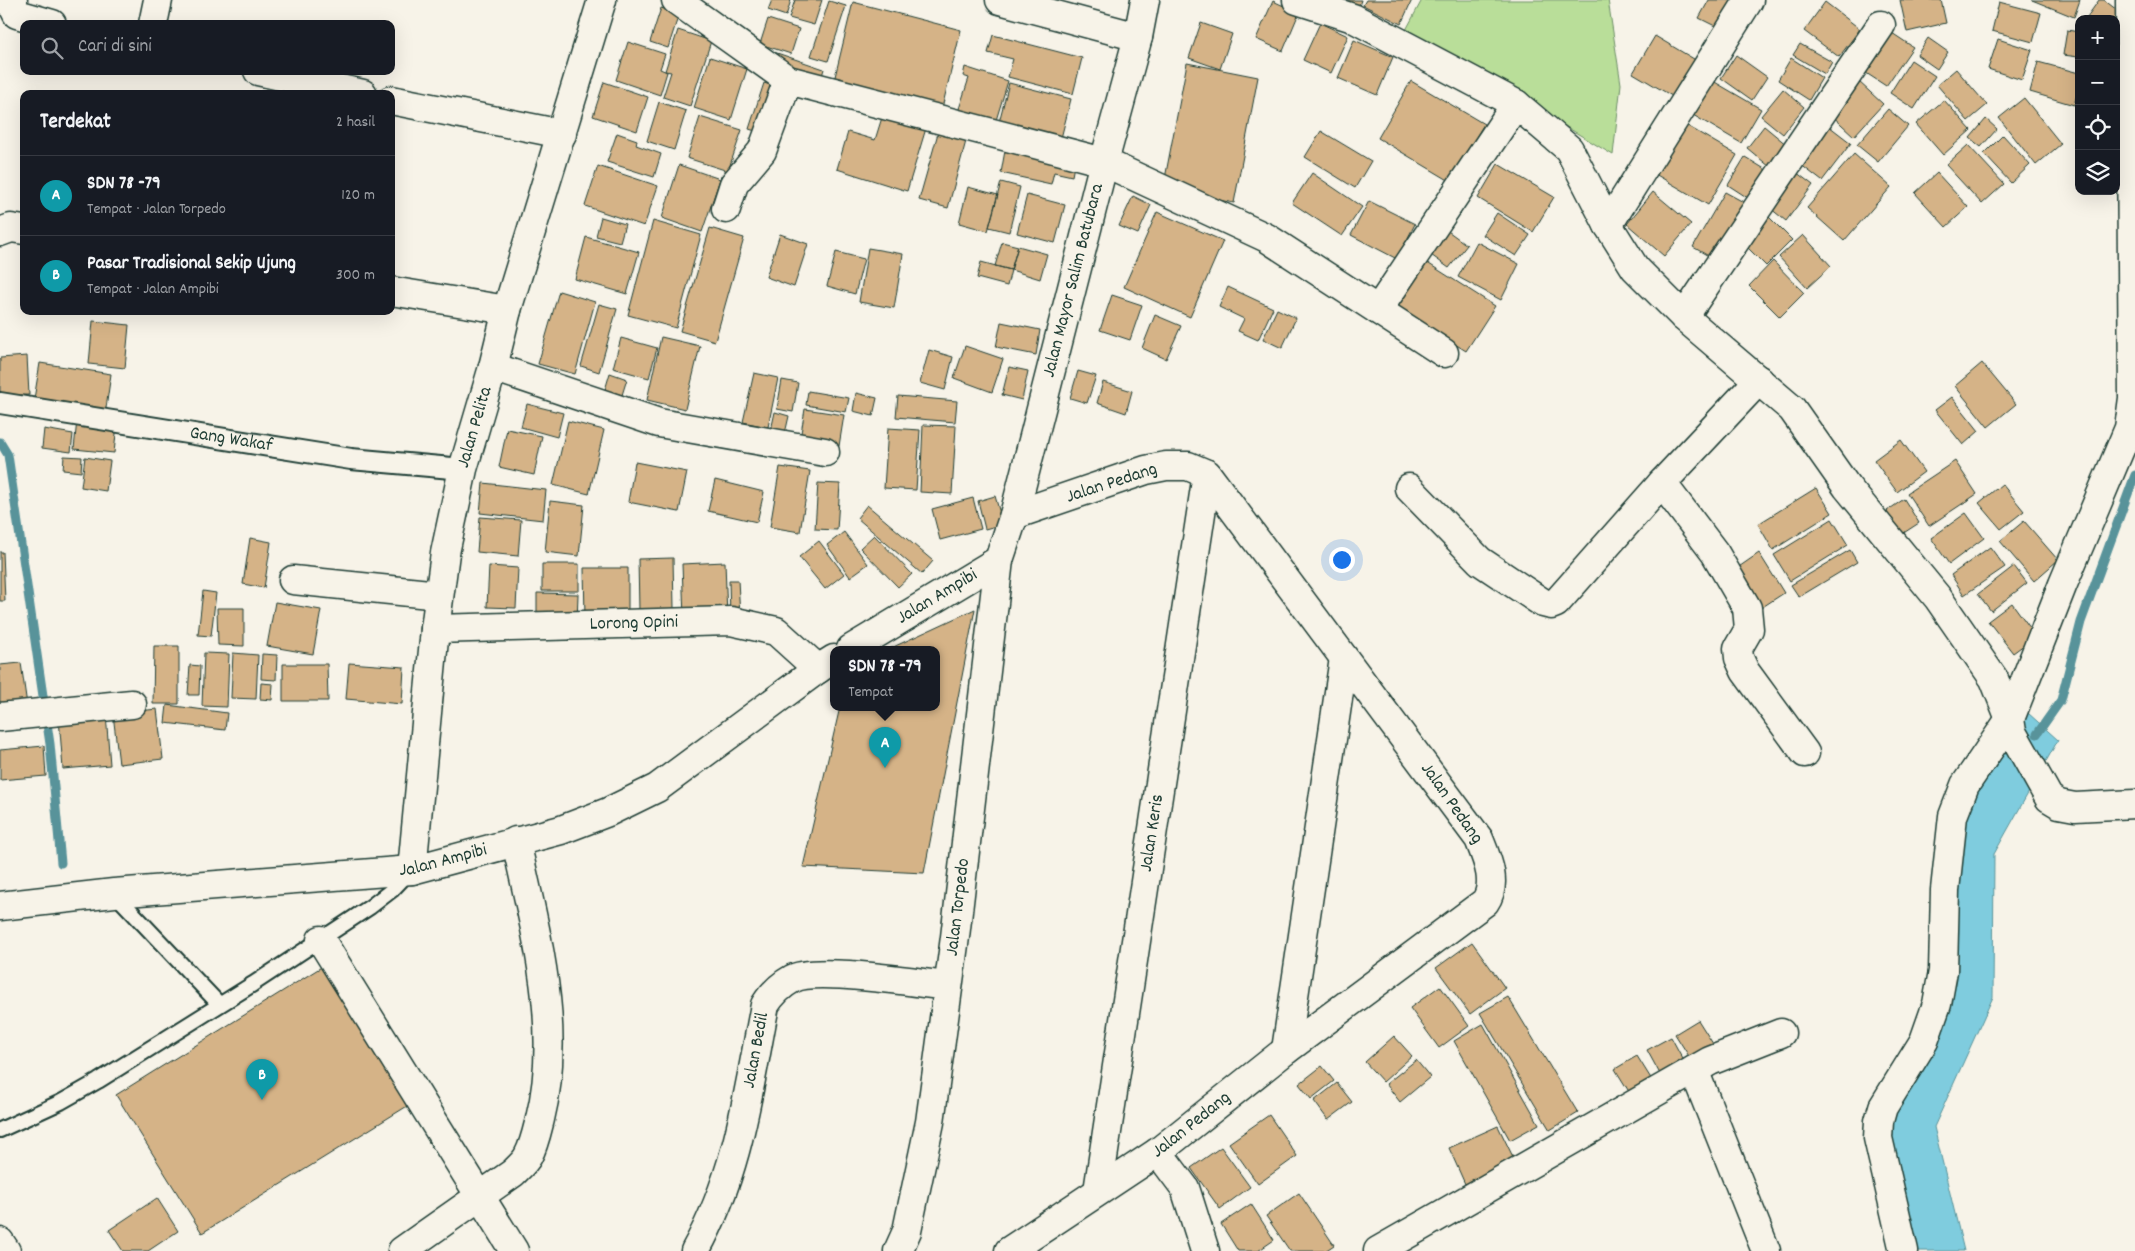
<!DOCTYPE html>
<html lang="id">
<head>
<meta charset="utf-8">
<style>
	body { margin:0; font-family:Dekko,sans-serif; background:#20242c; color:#f1f3f6 }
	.controls { position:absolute; right:15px; top:15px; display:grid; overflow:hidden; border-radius:10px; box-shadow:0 5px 20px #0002 }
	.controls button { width:45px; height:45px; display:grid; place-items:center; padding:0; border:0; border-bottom:1px solid #363941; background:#171b24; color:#f1f3f6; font:25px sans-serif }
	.you { position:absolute; left:1341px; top:559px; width:18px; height:18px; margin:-12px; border:4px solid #fff; border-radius:50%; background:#1a73e8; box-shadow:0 0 0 8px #1a73e833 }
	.badge { display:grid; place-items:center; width:32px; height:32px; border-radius:50%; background:#0b8043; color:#fff; font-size:16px; font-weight:700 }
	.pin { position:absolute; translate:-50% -41px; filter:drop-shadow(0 1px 2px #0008) }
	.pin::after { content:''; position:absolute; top:26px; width:18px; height:15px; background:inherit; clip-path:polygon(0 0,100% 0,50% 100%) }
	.popup { position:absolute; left:830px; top:646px; width:110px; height:65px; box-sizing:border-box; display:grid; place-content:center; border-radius:10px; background:#171b24; filter:drop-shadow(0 1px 4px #0005); font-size:16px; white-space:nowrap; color:#9ea1a6 }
	.popup b { font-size:19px; color:#f1f3f6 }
	.popup::after { content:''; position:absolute; left:50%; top:100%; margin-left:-10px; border:10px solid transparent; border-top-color:#171b24 }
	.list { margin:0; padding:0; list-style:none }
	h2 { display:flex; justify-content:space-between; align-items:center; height:65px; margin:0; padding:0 20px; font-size:21px }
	h2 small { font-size:16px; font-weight:400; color:#9ea1a6 }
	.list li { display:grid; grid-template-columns:32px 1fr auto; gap:15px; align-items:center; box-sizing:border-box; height:80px; padding:0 20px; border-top:1px solid #363941 }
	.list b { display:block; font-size:19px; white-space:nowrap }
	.list p { margin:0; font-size:16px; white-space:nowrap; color:#9ea1a6 }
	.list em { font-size:16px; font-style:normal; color:#9ea1a6 }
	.icon { flex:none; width:28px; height:28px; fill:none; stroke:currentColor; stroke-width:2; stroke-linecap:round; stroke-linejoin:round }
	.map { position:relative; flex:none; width:2135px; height:1251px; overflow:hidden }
	.search { position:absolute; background:#171b24; box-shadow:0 5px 20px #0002; left:20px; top:20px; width:375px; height:55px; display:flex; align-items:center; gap:12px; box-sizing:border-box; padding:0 18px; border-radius:10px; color:#9ea1a6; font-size:19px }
	.panel { position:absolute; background:#171b24; box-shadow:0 5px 20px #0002; left:20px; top:90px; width:375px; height:225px; border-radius:10px }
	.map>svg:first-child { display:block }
	.green { fill:#b9de99; stroke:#6c8e66 }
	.water { fill:#7fccde; stroke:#59939a }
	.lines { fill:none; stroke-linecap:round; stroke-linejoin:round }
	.stream { stroke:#59939a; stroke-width:9 }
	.building { fill:#d5b387; stroke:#1f3d34 }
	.service-casing { stroke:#1f3d34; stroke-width:18 }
	.pedestrian-casing { stroke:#1f3d34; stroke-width:24 }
	.minor-casing { stroke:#1f3d34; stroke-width:31 }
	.tertiary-casing { stroke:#1f3d34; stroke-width:31 }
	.service { stroke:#f7f3e8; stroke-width:14 }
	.pedestrian { stroke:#f7f3e8; stroke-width:20 }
	.minor { stroke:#f7f3e8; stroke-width:28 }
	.tertiary { stroke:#f7f3e8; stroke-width:28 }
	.labels { text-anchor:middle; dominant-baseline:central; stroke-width:5; stroke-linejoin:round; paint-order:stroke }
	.street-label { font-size:19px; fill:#1f3d34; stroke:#f7f3e8 }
</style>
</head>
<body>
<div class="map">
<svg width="2135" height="1251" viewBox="0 0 2135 1251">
	<rect width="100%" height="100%" fill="#f7f3e8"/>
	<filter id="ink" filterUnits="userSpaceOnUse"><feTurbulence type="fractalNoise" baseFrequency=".02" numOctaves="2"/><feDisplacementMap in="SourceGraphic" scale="10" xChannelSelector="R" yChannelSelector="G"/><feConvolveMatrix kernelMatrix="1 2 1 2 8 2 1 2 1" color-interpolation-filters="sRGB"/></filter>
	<g filter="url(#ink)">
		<path class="green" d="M1422 0H1608L1621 84 1613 155 1406 30Z"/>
		<path class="water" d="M2028 713 2058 740 1994 854 1993 997 1934 1127 1964 1251H1912L1894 1152 1889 1104 1926 1052 1957 822 1996 753Z"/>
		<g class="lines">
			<path class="stream" d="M0 442 8 455 50 744 61 863
				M2037 734 2061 700 2081 622 2135 475"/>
		</g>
		<path class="building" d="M772 0H791L786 16 768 10Z
			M795 0H822L814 25 789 18Z
			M1327 0H1361L1357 12Z
			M1366 0H1412L1401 24 1363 5Z
			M1709 0H1735L1719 28 1699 18Z
			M1900 0H1941L1946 23 1907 32Z
			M2032 0H2080L2074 17Z
			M2099 0H2104L2126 17 2116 29V19H2089L2087 17Z
			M829 1 846 6 828 61 811 56Z
			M1273 1 1299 13 1283 51 1256 39Z
			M853 2 961 30 941 112 833 85Z
			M1825 2 1860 29 1839 57 1804 31Z
			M1999 2 2041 13 2033 42 1992 31Z
			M661 8 679 14 668 48 650 42Z
			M768 19 799 29 791 54 760 44Z
			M1201 23 1232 34 1220 69 1189 58Z
			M1320 23 1348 36 1331 73 1303 60Z
			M678 30 711 41 690 106 663 97 671 72 665 71Z
			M2067 30 2079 32V57L2063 55Z
			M1889 31 1913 47 1886 86 1863 71Z
			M993 35 1082 58 1073 94 1008 77 1013 59 988 53Z
			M1655 36 1699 62 1677 99 1633 73Z
			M1928 38 1948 52 1937 69 1917 55Z
			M1998 39 2032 50 2022 80 1988 69Z
			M1354 40 1393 57 1377 95 1338 78Z
			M628 42 665 54 660 69 667 72 660 95 616 80Z
			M1800 44 1832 62 1825 74 1793 55Z
			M771 51 824 69 821 79 767 61Z
			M1736 55 1767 77 1752 100 1721 78Z
			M710 57 747 69 731 120 694 108Z
			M1791 58 1822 78 1809 100 1778 80Z
			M1911 60 1935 76 1914 109 1890 93Z
			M2038 62 2079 73V87L2074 105 2030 92Z
			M1187 63 1258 77 1234 203 1163 189Z
			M965 67 1008 81 993 130 956 118 969 78 963 76Z
			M1956 69 1987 105 1968 121 1937 85Z
			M1411 81 1484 124 1450 181 1378 138Z
			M1713 81 1761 109 1741 143 1693 115Z
			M1858 81 1883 104 1854 136 1829 113Z
			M604 82 648 97 637 131 593 116Z
			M764 83 780 88 765 134 749 129Z
			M1009 83 1071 99 1059 146 997 130Z
			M1783 89 1804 107 1783 134 1761 116Z
			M2024 98 2061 144 2036 165 1999 118Z
			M1944 100 1971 130 1943 155 1916 124Z
			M659 102 686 111 674 150 647 141Z
			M1888 109 1908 126 1878 162 1857 145Z
			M884 111 927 125 907 191 837 169 848 132 875 140Z
			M700 117 742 130 728 171 687 158Z
			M1986 119 1997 129 1981 147 1970 138Z
			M1825 123 1851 143 1822 181 1796 161Z
			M1684 124 1737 155 1708 205 1655 174Z
			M1764 126 1787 145 1770 167 1747 148Z
			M1321 131 1371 161 1355 188 1305 157Z
			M617 133 637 140 636 145 661 154 654 177 607 162Z
			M938 133 966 141 948 208 919 200Z
			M2003 135 2030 165 2011 183 1984 154Z
			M1006 145 1075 160 1072 176 1054 172 1051 184 1001 173Z
			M1968 145 2004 184 1982 204 1946 165Z
			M1854 154 1891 187 1844 241 1807 208Z
			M1745 157 1768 171 1751 200 1728 185Z
			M1498 164 1554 197 1533 232 1478 198Z
			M679 165 720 179 702 232 662 218Z
			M598 166 658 186 644 226 585 206Z
			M1792 169 1813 185 1786 221 1765 204Z
			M1312 173 1362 207 1342 236 1292 203Z
			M1937 173 1968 207 1946 227 1915 193Z
			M1001 182 1020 187 1009 232 989 227Z
			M968 187 998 195 988 231 959 223Z
			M1653 192 1691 224 1664 256 1627 224Z
			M1725 192 1749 205 1717 261 1693 247Z
			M1027 195 1065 205 1055 243 1017 233Z
			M1133 196 1151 205 1138 234 1119 226Z
			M1369 201 1415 224 1397 259 1351 235Z
			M1157 212 1223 241 1190 317 1124 287Z
			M1497 213 1530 235 1516 256 1483 235Z
			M1767 215 1792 240 1766 266 1741 241Z
			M601 217 625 224 620 242 596 236Z
			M653 221 701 235 676 328 628 315Z
			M1441 226 1467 245 1449 268 1424 250Z
			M710 228 744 238 715 341 680 331Z
			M780 234 808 244 794 287 766 277Z
			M1803 235 1831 266 1807 288 1779 257Z
			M586 237 639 252 627 294 575 279Z
			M1002 242 1018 246 1011 270 995 266Z
			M1477 242 1519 264 1501 300 1458 277Z
			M1018 246 1047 254 1040 279 1011 270Z
			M868 248 903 254 894 308 859 302Z
			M836 252 864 259 855 294 827 286Z
			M1418 257 1495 306 1466 351 1389 302Z
			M1773 261 1804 293 1780 317 1749 286Z
			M981 262 1011 270 1007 286 977 278Z
			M1228 287 1273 308 1258 340 1238 331 1244 319 1219 307Z
			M559 291 595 302 575 374 538 364Z
			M1112 295 1142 305 1130 340 1100 330Z
			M599 304 617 309 599 372 581 366Z
			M1277 309 1296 318 1282 348 1263 339Z
			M1155 315 1181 326 1166 359 1142 348Z
			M93 321 129 325 125 368 89 364Z
			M1001 322 1040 330 1036 355 996 347Z
			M661 337 700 346 685 409 647 400Z
			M621 338 657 348 649 378 613 368Z
			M965 346 1003 359 992 392 954 378Z
			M929 350 953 357 945 390 920 383Z
			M27 356 29 395 0 396V358Z
			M40 363 111 374 105 415 33 405Z
			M1982 363 2016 404 1988 427 1955 386Z
			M1009 367 1028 371 1022 400 1002 395Z
			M1078 371 1096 376 1087 403 1070 398Z
			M610 373 627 379 622 395 605 390Z
			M754 373 778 378 768 427 743 422Z
			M782 380 798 383 793 412 777 409Z
			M1103 382 1132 391 1126 413 1097 403Z
			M808 391 849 398 846 412 806 405Z
			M856 393 877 398 873 416 853 411Z
			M898 396 957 401 955 422 896 417Z
			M1952 397 1979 431 1963 445 1935 410Z
			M527 404 563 413 557 437 521 427Z
			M805 409 844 415 839 446 800 439Z
			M775 412 789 416 784 438 770 435Z
			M77 420 117 424 114 453 74 449Z
			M568 421 604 430 589 494 553 485Z
			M923 425 956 426 952 494 920 492Z
			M888 428 920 430 916 490 884 488Z
			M44 429 73 434 71 452 42 448Z
			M507 429 542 436 534 475 499 467Z
			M1901 440 1924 472 1897 492 1874 460Z
			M64 456 82 457 81 472 63 470Z
			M85 457 110 461 106 491 81 487Z
			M1955 461 1977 494 1929 526 1907 493Z
			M635 462 687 472 679 512 628 502Z
			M780 467 810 471 800 532 770 527Z
			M715 480 764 492 757 522 708 511Z
			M483 483 546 490 543 520 480 513Z
			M818 483 840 484 837 530 815 529Z
			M2002 484 2024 511 2001 529 1979 503Z
			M1816 488 1832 513 1773 550 1758 524Z
			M995 496 1003 524 985 529 978 501Z
			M973 498 981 529 940 540 932 509Z
			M1904 499 1919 523 1899 536 1884 513Z
			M550 501 584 505 579 556 545 552Z
			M867 505 933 561 922 574 857 518Z
			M1966 513 1984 538 1949 564 1931 538Z
			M480 517 521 520 518 556 477 552Z
			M1832 519 1848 545 1790 581 1774 555Z
			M2024 521 2058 560 2034 581 2000 541Z
			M844 532 868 564 850 577 827 545Z
			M874 535 912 574 898 587 860 548Z
			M250 538 271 542 264 588 243 584Z
			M819 541 844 574 825 589 799 557Z
			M1990 547 2005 567 1964 595 1951 575Z
			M1850 550 1857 562 1799 597 1791 585Z
			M0 552H3L5 601H0Z
			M1759 553 1784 593 1758 610 1733 571Z
			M673 558 674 609 639 610 638 559Z
			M725 562 727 617 684 618 682 564Z
			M542 564H579V591H542Z
			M489 566 518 568 516 608 487 607Z
			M2014 566 2027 583 1991 611 1978 594Z
			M584 568H628V619L585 618Z
			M729 580H738L740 616 730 617Z
			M203 591 216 593 211 636 198 635Z
			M537 593 578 594 577 623 537 622Z
			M275 602 321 610 313 654 267 646Z
			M2012 603 2036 636 2013 653 1988 621Z
			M217 608H244V646L218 645Z
			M975 609 924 873 803 867 840 707H936V649H889Z
			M154 646H179V704H153Z
			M204 653 229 654 227 707 202 706Z
			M233 653 258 655 256 699 231 698Z
			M262 654 277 655 276 680 261 679Z
			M21 663 27 705 0 708V665Z
			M349 663 404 667 402 704 346 699Z
			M283 664H327L328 701H283Z
			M190 665 200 666 199 695H188Z
			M261 683 273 684 272 700 260 699Z
			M167 705 227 713 225 730 165 723Z
			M157 709 163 759 119 764 113 714Z
			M106 714 110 765 63 769 59 718Z
			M44 746 46 776 0 780V750Z
			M1472 942 1505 988 1470 1014 1436 968Z
			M323 966 409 1105 202 1233 116 1095Z
			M1440 986 1469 1026 1439 1048 1410 1008Z
			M1508 997 1578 1113 1550 1130 1480 1013Z
			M1698 1020 1715 1047 1692 1061 1675 1034Z
			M1483 1024 1539 1124 1510 1140 1454 1041Z
			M1394 1036 1412 1056 1383 1082 1365 1062Z
			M1671 1037 1684 1061 1660 1074 1647 1050Z
			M1637 1056 1655 1085 1633 1098 1615 1069Z
			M1416 1060 1430 1077 1400 1102 1386 1084Z
			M1322 1066 1334 1081 1311 1099 1299 1084Z
			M1337 1083 1352 1102 1328 1120 1314 1101Z
			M1269 1115 1297 1156 1258 1184 1229 1143Z
			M1498 1126 1515 1161 1465 1184 1449 1148Z
			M1221 1147 1250 1187 1220 1209 1191 1168Z
			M1299 1193 1334 1245 1325 1251H1290L1266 1216Z
			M157 1198 178 1231 148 1251H123L109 1230Z
			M1251 1204 1274 1240 1258 1251H1238L1221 1224Z"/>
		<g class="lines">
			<defs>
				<path id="service" d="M114 893 219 1004
					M0 1130 61 1102 98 1081 253 984 370 907 392 890 410 871"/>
				<g id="pedestrian">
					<path id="s1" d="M0 403 351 459 463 469"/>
				</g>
				<g id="minor">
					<path d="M13 0V6L17 14 52 24"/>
					<path d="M676 0 788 80 1104 162 1267 238 1444 353"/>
					<path d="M1000 0 1138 37"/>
					<path d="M1297 0 1353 18 1516 104 1569 149 1608 225 1635 268 1684 317 1792 409 1847 487 1938 598 1994 679 2010 719 2012 732 2049 798 2059 804 2075 807 2135 804"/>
					<path d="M153 24 158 0"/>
					<path d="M258 71 363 94"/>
					<path d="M391 100 562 134"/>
					<path d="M726 209 734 184 762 151 788 80"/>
					<path d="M1608 225 1749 0"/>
					<path d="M0 232 11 228 24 230"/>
					<path d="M391 291 507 310"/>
					<path d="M1378 310 1516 104"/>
					<path d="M1684 317 1881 25"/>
					<path d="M493 367 659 423 825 452"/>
					<path d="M1662 483 1715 553 1747 608 1749 629 1738 648 1739 658 1745 671 1805 753"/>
					<path d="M1409 488 1480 561 1543 603 1551 605 1556 603 1662 483 1759 380"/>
					<path d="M293 580 439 595"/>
					<path id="s2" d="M435 629 731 621 776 631 818 669"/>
					<path d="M0 717 132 704"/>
					<path id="s3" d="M412 870 435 629 445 553 463 469 493 367 507 310 602 0"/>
					<path d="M321 940 514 1251"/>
					<path d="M1286 1050 1344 658"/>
					<path d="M1694 1070 1766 1251"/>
					<path d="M1158 1152 1185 1188 1205 1251"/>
					<path id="s4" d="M1098 1191 1207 474"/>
					<path d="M0 1242 6 1251"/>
					<path d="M402 1251 513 1173C518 1168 525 1162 528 1156 534 1145 537 1131 540 1119 563 1027 535 931 516 841"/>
					<path id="s5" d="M695 1251C739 1172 748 1092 765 1005 772 994 781 985 792 979 814 966 918 983 948 986"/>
					<path id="s6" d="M898 1251 907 1231 930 1122 955 937 999 560"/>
					<path id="s7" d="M1009 1251 1158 1152 1286 1050 1485 902C1498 883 1487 859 1479 839L1207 474 1188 466H1166L1146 470 1014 515"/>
					<path d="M1378 1251 1710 1061 1781 1033"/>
					<path d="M1904 1251 1878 1138 1879 1121 1883 1107 1924 1041 1937 1004 1943 971 1945 890 1953 816 1965 785 2010 719 2063 584 2129 428 2133 398 2130 0"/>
				</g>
				<g id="tertiary">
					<path id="s8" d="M851 649 999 560 1014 515 1104 162 1138 37 1145 0"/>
					<path id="s9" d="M0 906 114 893 412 870 561 830 608 812 657 788 818 669 834 659"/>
				</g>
			</defs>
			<use href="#service" class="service-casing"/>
			<use href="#pedestrian" class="pedestrian-casing"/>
			<use href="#minor" class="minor-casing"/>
			<use href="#tertiary" class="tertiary-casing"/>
			<use href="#service" class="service"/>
			<use href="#pedestrian" class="pedestrian"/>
			<use href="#minor" class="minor"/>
			<use href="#tertiary" class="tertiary"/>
		</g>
	</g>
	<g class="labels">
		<g class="street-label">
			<text stroke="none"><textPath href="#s8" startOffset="462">Jalan Mayor Salim Batubara</textPath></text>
			<text stroke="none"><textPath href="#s3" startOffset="448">Jalan Pelita</textPath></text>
			<text stroke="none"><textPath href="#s1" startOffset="234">Gang Wakaf</textPath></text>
			<text transform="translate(1112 484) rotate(-18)">Jalan Pedang</text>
			<text stroke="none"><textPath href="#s8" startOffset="101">Jalan Ampibi</textPath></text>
			<text stroke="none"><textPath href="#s2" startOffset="199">Lorong Opini</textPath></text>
			<text transform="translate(1451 804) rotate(55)">Jalan Pedang</text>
			<text stroke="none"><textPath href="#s4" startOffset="362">Jalan Keris</textPath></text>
			<text stroke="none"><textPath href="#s9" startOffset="446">Jalan Ampibi</textPath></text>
			<text stroke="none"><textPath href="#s6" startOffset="350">Jalan Torpedo</textPath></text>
			<text stroke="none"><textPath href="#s5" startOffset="211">Jalan Bedil</textPath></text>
			<text stroke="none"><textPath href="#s7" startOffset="222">Jalan Pedang</textPath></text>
		</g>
	</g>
</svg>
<div class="controls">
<button>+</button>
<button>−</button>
<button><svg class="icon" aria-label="locate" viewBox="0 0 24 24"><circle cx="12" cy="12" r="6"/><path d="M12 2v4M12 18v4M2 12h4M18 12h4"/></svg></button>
<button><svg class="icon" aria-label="layers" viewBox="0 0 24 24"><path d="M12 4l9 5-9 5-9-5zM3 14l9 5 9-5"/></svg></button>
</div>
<div class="you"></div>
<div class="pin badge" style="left:885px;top:768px;background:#0f9aa8">A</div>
<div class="popup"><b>SDN 78 -79</b>Tempat</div>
<div class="pin badge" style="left:262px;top:1100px;background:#0f9aa8">B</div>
<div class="search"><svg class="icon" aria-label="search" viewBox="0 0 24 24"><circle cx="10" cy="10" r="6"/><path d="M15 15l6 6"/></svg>Cari di sini</div>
<section class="panel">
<h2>Terdekat<small>2 hasil</small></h2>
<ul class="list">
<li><span class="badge" style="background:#0f9aa8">A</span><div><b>SDN 78 -79</b><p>Tempat · Jalan Torpedo</p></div><em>120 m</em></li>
<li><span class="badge" style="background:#0f9aa8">B</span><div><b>Pasar Tradisional Sekip Ujung</b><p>Tempat · Jalan Ampibi</p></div><em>300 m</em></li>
</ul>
</section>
</div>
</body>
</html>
